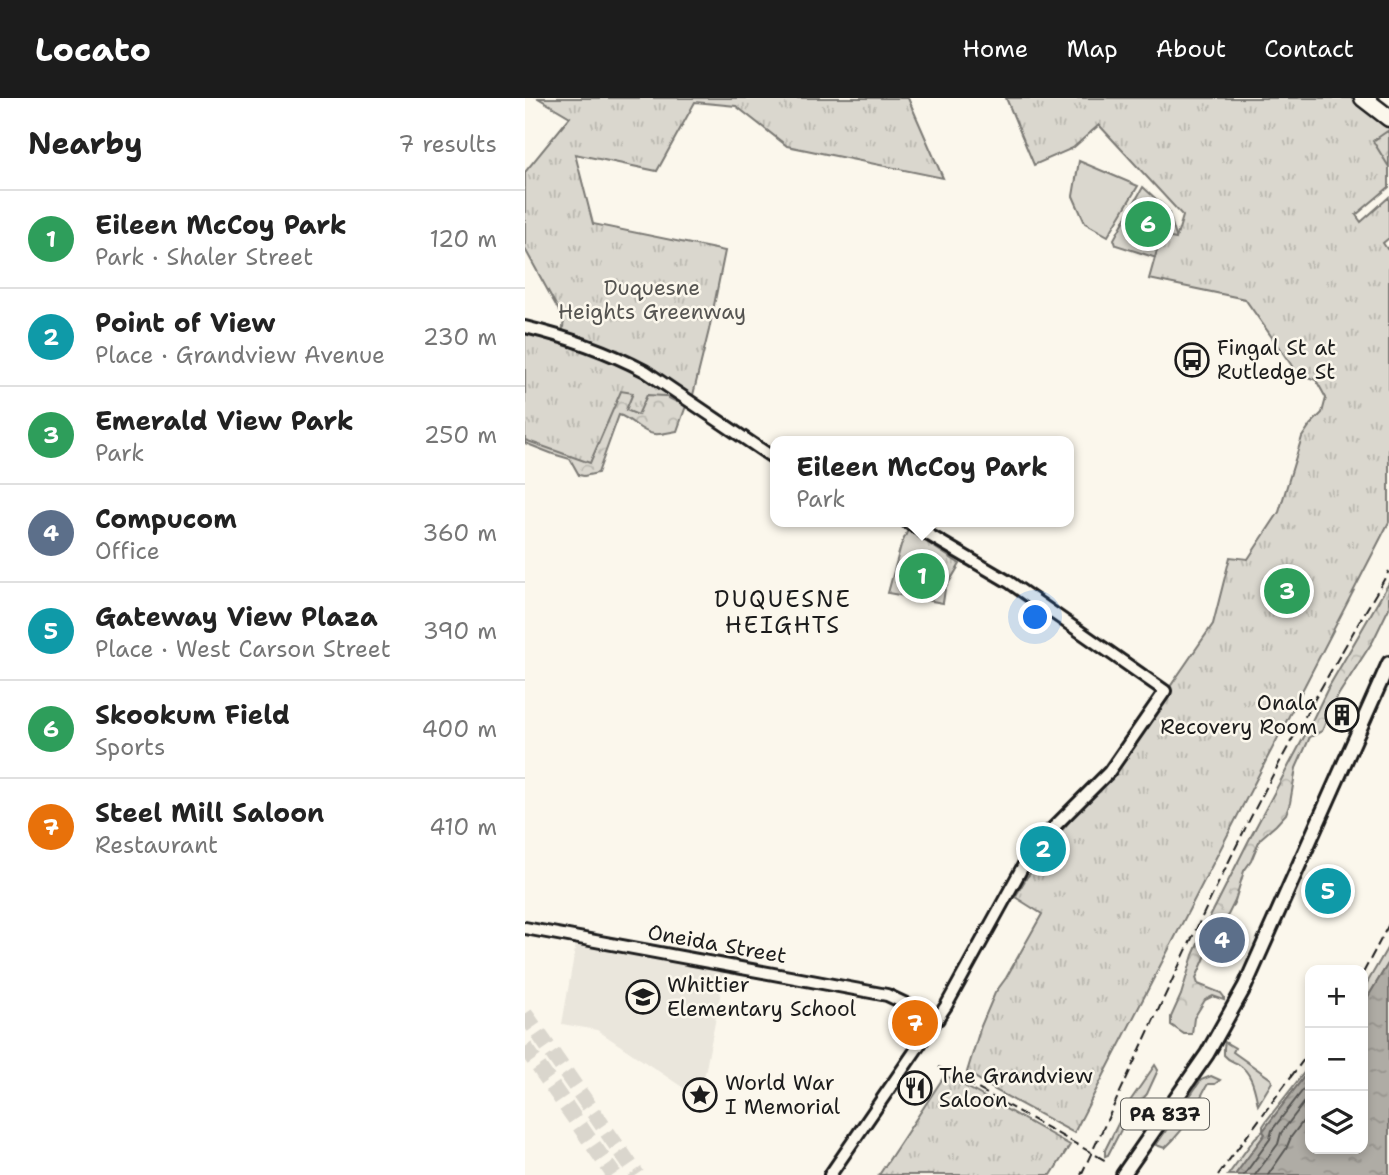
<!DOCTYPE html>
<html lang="en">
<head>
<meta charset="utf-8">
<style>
	body { margin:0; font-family:"Shantell Sans",sans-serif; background:#f2f2f2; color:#222 }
	.controls { position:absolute; right:21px; bottom:21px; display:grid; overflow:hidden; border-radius:14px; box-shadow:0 4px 10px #0003 }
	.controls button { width:63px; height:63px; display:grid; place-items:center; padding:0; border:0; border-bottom:2px solid #e0e0e0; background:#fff; color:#222; font:35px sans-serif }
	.you { position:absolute; left:511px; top:520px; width:24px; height:24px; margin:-18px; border:5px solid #fff; border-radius:50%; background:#1a73e8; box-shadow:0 0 0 10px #1a73e833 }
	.badge { display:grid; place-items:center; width:46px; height:46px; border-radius:50%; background:#1c1c1c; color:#fff; font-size:23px; font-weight:700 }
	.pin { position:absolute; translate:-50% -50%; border:4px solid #fff; box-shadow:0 2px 7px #0006 }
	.popup { position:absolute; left:245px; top:338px; width:304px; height:91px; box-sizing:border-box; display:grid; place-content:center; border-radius:14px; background:#fff; filter:drop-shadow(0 2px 5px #0005); font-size:23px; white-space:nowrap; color:#767676 }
	.popup b { font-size:26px; color:#222 }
	.popup::after { content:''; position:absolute; left:50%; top:100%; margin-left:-14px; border:14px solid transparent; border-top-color:#fff }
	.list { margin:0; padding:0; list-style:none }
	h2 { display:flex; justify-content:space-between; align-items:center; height:91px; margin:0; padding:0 28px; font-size:30px }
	h2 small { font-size:23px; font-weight:400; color:#767676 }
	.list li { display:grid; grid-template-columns:46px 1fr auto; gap:21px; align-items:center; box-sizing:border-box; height:98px; padding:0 28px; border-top:2px solid #e0e0e0 }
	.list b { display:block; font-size:26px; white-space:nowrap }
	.list p { margin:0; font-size:23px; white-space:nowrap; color:#767676 }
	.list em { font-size:23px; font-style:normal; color:#767676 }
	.icon { flex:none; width:38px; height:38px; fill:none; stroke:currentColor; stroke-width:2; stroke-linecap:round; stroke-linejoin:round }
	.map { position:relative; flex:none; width:864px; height:1077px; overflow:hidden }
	header { display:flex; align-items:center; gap:42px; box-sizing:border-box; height:98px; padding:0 35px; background:#1c1c1c; color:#fff }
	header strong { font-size:33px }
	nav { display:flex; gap:38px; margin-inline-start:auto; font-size:24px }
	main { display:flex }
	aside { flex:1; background:#fff }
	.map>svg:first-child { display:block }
	.built { fill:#eae6dc }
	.green { fill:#dad7ce; stroke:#7b7a75; stroke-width:2 }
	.forest { fill:url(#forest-crowns); stroke:#7b7a75; stroke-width:2 }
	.park { fill:url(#park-tufts); stroke:#7b7a75; stroke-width:2 }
	.water { fill:url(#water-ripples); stroke:#74726e; stroke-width:2 }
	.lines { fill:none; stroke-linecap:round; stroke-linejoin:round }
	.shore { stroke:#575653; stroke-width:2 }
	.highway-tunnel { stroke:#dad6cd; stroke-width:16; stroke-dasharray:16 8; stroke-linecap:butt }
	.minor-casing { stroke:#1c1c1c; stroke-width:16 }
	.major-casing { stroke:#1c1c1c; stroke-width:18 }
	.highway-casing { stroke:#1c1c1c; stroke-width:21 }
	.minor { stroke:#fbf7ec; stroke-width:10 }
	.major { stroke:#fbf7ec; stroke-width:12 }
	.highway { stroke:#fbf7ec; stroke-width:16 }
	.rail { stroke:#1c1c1c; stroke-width:2; stroke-dasharray:10 5; stroke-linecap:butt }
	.labels { text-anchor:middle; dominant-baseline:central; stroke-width:5; stroke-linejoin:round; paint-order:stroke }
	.shield { fill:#fbf7ec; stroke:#5f5e5a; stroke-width:2 }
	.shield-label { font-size:19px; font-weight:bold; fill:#1c1c1c }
	.park-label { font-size:21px; fill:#555451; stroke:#fbf7ec }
	.poi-label { font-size:21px; fill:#1c1c1c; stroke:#fbf7ec; text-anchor:start }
	.street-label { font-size:21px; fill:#1c1c1c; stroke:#fbf7ec }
	.neighbourhood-label { font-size:23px; letter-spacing:2px; fill:#1c1c1c; stroke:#fbf7ec }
</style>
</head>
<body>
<header>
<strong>Locato</strong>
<nav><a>Home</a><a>Map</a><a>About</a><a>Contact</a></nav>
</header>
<main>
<aside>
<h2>Nearby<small>7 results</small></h2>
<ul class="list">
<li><span class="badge" style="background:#2e9e5b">1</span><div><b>Eileen McCoy Park</b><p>Park · Shaler Street</p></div><em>120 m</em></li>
<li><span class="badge" style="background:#0f9aa8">2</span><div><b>Point of View</b><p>Place · Grandview Avenue</p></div><em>230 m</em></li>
<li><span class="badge" style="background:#2e9e5b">3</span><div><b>Emerald View Park</b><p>Park</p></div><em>250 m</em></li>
<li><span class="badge" style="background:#5c6f8a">4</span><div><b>Compucom</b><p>Office</p></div><em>360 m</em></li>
<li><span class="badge" style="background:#0f9aa8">5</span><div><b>Gateway View Plaza</b><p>Place · West Carson Street</p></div><em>390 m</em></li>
<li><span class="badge" style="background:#2e9e5b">6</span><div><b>Skookum Field</b><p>Sports</p></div><em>400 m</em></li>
<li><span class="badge" style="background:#e8710a">7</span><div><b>Steel Mill Saloon</b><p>Restaurant</p></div><em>410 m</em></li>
</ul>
</aside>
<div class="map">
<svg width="864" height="1077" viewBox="0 0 864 1077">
	<defs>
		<pattern id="forest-crowns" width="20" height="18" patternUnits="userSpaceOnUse" patternTransform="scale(1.75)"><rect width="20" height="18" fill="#dad7ce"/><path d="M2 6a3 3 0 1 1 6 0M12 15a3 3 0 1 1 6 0" fill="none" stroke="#bab8b0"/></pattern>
		<pattern id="park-tufts" width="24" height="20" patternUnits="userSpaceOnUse" patternTransform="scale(1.75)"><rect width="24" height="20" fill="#dad7ce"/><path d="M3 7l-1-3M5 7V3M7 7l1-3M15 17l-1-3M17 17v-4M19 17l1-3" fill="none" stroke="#bab8b0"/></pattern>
		<pattern id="water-ripples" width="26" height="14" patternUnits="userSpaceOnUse" patternTransform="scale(1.75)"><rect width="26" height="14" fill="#afaca5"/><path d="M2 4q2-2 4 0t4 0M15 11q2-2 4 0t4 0" fill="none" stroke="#96938d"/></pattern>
	</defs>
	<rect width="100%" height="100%" fill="#fbf7ec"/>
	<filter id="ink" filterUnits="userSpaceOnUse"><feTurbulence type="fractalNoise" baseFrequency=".0143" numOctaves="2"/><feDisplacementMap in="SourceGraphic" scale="14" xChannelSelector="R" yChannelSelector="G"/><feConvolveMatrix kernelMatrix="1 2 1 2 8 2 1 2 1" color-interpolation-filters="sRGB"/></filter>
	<g filter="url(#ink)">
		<path class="built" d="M51 846 200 873 175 1001 72 932 37 926Z"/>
		<path class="green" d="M554 63 613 88 583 138 560 125 548 98Z
			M618 89 643 112 652 142 647 165 591 147 589 141Z
			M864 847V864L838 907V892Z
			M700 944 710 950 708 954 746 981 747 984 733 1007C730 994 728 975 713 966 707 963 704 963 699 957V949Z
			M785 967V971L738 1033 740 1036 710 1077H703L730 1040 738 1033V1028L742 1022Z
			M686 978 695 982 690 986H683C677 995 674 1004 669 1013 661 1027 652 1039 640 1050L631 1047 676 982Z"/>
		<path class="forest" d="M816 0 864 35V77Z
			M0 234 111 273 161 308 152 333C145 334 136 337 129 336 116 335 106 320 94 317L73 375 59 378 54 377 45 361 28 356 0 345Z
			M864 485V510L848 543 812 599 797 633 785 639 771 670 765 705 761 716 751 727 735 741 726 763 719 773 710 803 696 831 694 830 692 832 671 880 673 886 696 895 699 899V902L688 898 680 902 669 920 667 936H659L646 927V919L656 897 668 857 683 823 724 742 779 639 803 590Z
			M630 967 633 972 622 996 601 1022 583 1057 580 1058V1052L603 1006Z"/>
		<path class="park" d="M13 0H383L418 80 262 48 211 8 170 4 132 73 50 56 68 126 200 153 184 232 168 297 166 299 37 236 39 222 0 151V74L45 19Z
			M481 0H830L864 26V32L848 43 864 69V89L831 117 836 124 864 99V140L858 145 862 151 864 149V424L549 1035 470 992 442 974 456 928 470 895 481 880 517 816 490 799 502 779 518 760 524 744 534 736 590 669 688 526 705 459 723 461 754 414 777 339 785 327 797 315 801 300 791 282 772 275 720 201 624 181 636 138 651 141 658 118 574 27 548 50 509 67Z
			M0 234 58 251 100 267 155 302 152 304 140 298 122 297 113 317 101 312 108 295 96 293 65 365 0 342Z
			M383 432 435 466 420 491 418 505 363 495 376 447Z
			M420 977 545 1047 526 1077H354Z"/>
		<path class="water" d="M864 864V1077H710L740 1036 738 1033 785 971V1051H838V907Z"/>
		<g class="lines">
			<path class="shore" d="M719 1077 745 1041 747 1032 785 983
				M730 1077 753 1046 756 1035 785 997
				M743 1077 761 1051 766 1039 785 1014"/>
			<path class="highway-tunnel" d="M0 916 112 1077
				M0 949 89 1077"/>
			<defs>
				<path id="minor" d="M0 229C42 239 82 253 120 273L250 361
					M0 830 362 897 413 921
					M305 1077 421 908 508 750 584 674 640 593 484 484 382 424"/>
				<path id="major" d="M598 1077 682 956 720 888 864 565"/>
				<path id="highway" d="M838 0 864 20"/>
			</defs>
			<use href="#minor" class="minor-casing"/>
			<use href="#major" class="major-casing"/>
			<use href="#highway" class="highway-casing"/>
			<use href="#minor" class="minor"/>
			<use href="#major" class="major"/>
			<use href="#highway" class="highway"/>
			<path class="rail" d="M838 875 864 826
				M414 969 583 1064
				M556 1077C614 956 668 833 729 713 771 631 818 552 864 473
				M693 1077 785 953"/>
		</g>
	</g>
	<defs>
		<symbol id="bus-ring" viewBox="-11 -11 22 22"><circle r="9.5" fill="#fbf7ec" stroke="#1c1c1c" stroke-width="1.5"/><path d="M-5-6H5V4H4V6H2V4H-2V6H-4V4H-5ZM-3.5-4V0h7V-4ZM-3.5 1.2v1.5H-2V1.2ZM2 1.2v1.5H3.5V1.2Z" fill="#1c1c1c"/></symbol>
		<symbol id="building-ring" viewBox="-11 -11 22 22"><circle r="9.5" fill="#fbf7ec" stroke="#1c1c1c" stroke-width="1.5"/><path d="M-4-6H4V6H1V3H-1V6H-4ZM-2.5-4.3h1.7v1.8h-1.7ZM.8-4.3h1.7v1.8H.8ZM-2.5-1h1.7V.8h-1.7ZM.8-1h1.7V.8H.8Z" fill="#1c1c1c"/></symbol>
		<symbol id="school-ring" viewBox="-11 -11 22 22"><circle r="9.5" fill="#fbf7ec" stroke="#1c1c1c" stroke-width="1.5"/><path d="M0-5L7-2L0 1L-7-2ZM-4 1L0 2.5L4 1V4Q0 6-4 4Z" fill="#1c1c1c"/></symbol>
		<symbol id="restaurant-ring" viewBox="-11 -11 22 22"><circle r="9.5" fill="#fbf7ec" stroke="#1c1c1c" stroke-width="1.5"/><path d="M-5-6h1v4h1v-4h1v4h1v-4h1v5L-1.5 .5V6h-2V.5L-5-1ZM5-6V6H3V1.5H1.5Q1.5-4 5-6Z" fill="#1c1c1c"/></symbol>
		<symbol id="sight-ring" viewBox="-11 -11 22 22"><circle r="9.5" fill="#fbf7ec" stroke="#1c1c1c" stroke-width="1.5"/><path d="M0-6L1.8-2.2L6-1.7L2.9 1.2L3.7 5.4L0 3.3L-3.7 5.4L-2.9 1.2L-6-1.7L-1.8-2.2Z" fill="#1c1c1c"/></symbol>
	</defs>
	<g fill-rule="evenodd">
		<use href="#bus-ring" x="648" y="243" width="38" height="38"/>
		<use href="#building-ring" x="798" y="598" width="38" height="38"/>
		<use href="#school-ring" x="99" y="880" width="38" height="38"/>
		<use href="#restaurant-ring" x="371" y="971" width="38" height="38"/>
		<use href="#sight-ring" x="156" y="978" width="38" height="38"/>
	</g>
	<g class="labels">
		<rect class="shield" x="596" y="1000.5" width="88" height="31" rx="5"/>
		<g class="shield-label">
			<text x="640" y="1016">PA 837</text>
		</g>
		<g class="park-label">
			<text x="127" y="190">Duquesne<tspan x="127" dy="24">Heights Greenway</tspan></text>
		</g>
		<g class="poi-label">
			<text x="692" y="250">Fingal St at<tspan x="692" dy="24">Rutledge St</tspan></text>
			<text x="792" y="605" text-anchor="end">Onala<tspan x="792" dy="24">Recovery Room</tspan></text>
			<text x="142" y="887">Whittier<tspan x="142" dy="24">Elementary School</tspan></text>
			<text x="414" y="978">The Grandview<tspan x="414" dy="24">Saloon</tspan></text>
			<text x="200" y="985">World War<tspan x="200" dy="24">I Memorial</tspan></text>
		</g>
		<g class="street-label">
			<text transform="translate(192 846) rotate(10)">Oneida Street</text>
		</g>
		<g class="neighbourhood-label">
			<text x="258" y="501">DUQUESNE<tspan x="258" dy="26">HEIGHTS</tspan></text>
		</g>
	</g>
</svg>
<div class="controls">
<button>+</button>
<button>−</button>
<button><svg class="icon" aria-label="layers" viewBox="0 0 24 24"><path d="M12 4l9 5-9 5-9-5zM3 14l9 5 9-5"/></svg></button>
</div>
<div class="you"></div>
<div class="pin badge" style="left:397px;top:478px;background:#2e9e5b">1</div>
<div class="popup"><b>Eileen McCoy Park</b>Park</div>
<div class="pin badge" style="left:518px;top:751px;background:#0f9aa8">2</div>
<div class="pin badge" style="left:762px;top:493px;background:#2e9e5b">3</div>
<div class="pin badge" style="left:697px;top:842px;background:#5c6f8a">4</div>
<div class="pin badge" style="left:803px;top:793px;background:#0f9aa8">5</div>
<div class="pin badge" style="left:623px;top:126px;background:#2e9e5b">6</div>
<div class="pin badge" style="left:390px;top:925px;background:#e8710a">7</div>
</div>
</main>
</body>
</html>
